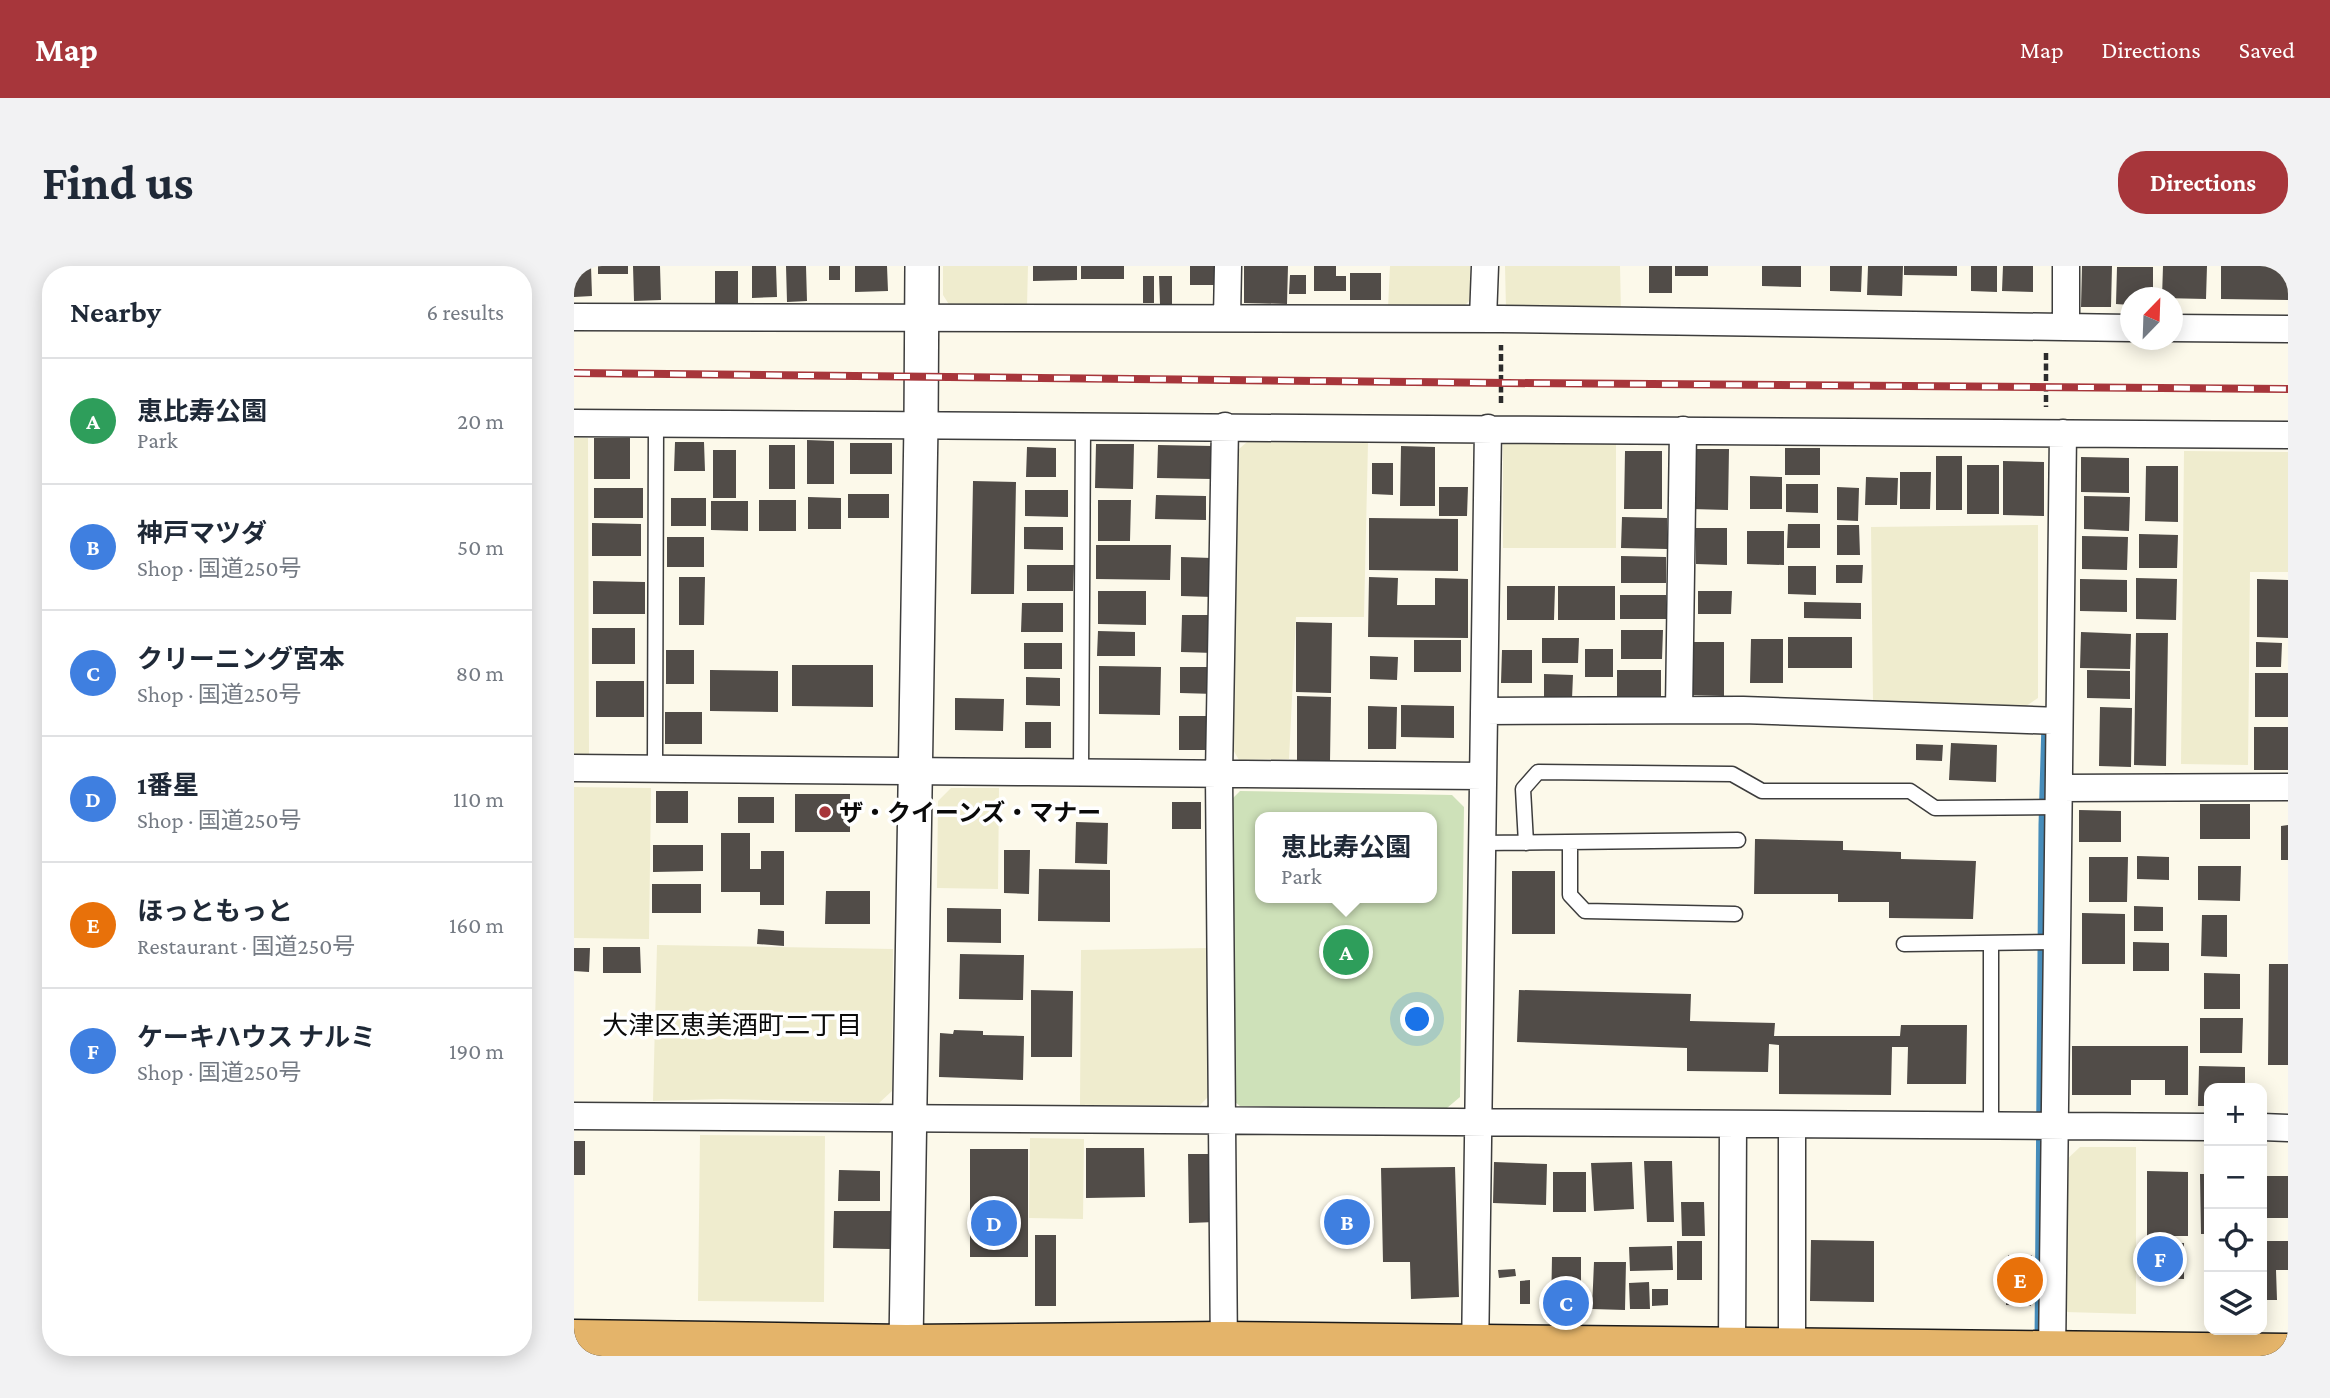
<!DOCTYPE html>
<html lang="en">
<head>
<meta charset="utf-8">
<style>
	body { margin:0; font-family:"Crimson Pro","Noto Sans JP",serif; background:#f2f2f3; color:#1f2937 }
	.controls { position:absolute; right:21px; bottom:21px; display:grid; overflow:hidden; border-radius:14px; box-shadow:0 4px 18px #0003 }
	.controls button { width:63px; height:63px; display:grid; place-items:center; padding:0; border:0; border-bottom:2px solid #e0e1e3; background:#fff; color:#1f2937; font:35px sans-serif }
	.compass { position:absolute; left:1546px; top:21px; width:63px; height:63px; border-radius:50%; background:#fff; box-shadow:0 4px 18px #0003; rotate:23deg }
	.you { position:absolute; left:844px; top:754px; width:24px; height:24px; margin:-18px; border:5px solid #fff; border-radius:50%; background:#1a73e8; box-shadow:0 0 0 10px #1a73e833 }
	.badge { display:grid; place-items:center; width:46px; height:46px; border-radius:50%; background:#a7363b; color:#fff; font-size:23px; font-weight:700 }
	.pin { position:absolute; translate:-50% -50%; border:4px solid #fff; box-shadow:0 2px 7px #0006 }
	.popup { position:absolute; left:681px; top:546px; width:182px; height:91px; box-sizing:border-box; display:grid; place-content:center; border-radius:14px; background:#fff; filter:drop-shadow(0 2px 5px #0005); font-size:23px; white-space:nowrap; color:#747a83 }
	.popup b { font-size:26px; color:#1f2937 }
	.popup::after { content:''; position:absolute; left:50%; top:100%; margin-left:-14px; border:14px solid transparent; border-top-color:#fff }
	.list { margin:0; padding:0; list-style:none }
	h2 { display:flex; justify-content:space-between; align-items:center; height:91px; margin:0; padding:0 28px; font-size:30px }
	h2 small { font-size:23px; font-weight:400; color:#747a83 }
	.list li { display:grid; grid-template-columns:46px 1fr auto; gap:21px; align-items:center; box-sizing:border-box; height:126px; padding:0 28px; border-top:2px solid #e0e1e3 }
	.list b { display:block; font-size:26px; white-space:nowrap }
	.list p { margin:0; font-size:23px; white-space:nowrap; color:#747a83 }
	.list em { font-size:23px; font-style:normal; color:#747a83 }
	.icon { flex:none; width:38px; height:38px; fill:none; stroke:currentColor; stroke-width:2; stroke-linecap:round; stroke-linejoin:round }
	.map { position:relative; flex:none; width:1714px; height:1090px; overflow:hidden; border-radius:28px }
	header { display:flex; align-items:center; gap:42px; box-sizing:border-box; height:98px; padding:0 35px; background:#a7363b; color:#fff }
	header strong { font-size:33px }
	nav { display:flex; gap:38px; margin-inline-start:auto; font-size:24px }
	.intro { display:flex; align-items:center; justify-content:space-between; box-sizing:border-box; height:168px; padding:0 42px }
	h1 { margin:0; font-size:49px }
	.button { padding:18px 32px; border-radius:28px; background:#a7363b; color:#fff; font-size:24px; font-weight:700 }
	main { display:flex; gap:42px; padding:0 42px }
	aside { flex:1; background:#fff; border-radius:28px; box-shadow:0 4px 18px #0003 }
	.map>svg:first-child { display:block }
	.farmland { fill:#efecce }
	.green { fill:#cee1b9; fill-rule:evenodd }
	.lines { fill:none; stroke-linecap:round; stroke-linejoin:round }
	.stream { stroke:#468cba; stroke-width:9 }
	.building { fill:#514c48 }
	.service-casing { stroke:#3d3d3d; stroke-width:17 }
	.minor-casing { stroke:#3d3d3d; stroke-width:29 }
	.tertiary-casing { stroke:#3d3d3d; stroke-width:36 }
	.trunk-casing { stroke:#1b1b1b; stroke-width:41 }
	.path { stroke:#2c2c2c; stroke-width:4.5; stroke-dasharray:7 3.5; stroke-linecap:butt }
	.service { stroke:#fff; stroke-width:14 }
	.minor { stroke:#fff; stroke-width:26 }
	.tertiary { stroke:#fff; stroke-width:33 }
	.trunk { stroke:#e4b46a; stroke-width:38 }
	.rail-casing { stroke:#a7363b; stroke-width:8 }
	.rail { stroke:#fff; stroke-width:5; stroke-dasharray:16; stroke-linecap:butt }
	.poi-dot { fill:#a7363b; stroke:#fff; stroke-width:2.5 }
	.labels { text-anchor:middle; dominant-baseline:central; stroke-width:7; stroke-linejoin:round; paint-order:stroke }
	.poi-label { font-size:24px; font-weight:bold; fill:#0a0a0a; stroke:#fff; text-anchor:start }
	.neighbourhood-label { font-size:26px; fill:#0a0a0a; stroke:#fff }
</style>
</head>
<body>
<header>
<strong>Map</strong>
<nav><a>Map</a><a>Directions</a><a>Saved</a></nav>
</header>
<div class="intro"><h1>Find us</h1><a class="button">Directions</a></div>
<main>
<aside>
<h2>Nearby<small>6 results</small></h2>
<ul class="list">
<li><span class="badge" style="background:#2e9e5b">A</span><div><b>恵比寿公園</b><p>Park</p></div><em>20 m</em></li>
<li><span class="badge" style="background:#3f7fe0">B</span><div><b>神戸マツダ</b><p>Shop · 国道250号</p></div><em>50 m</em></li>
<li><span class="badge" style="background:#3f7fe0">C</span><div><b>クリーニング宮本</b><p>Shop · 国道250号</p></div><em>80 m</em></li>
<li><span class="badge" style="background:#3f7fe0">D</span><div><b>1番星</b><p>Shop · 国道250号</p></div><em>110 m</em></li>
<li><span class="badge" style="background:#e8710a">E</span><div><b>ほっともっと</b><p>Restaurant · 国道250号</p></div><em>160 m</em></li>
<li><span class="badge" style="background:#3f7fe0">F</span><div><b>ケーキハウス ナルミ</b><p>Shop · 国道250号</p></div><em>190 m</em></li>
</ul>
</aside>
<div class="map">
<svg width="1714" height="1090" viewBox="0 0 1714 1090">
	<rect width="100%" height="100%" fill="#fcf9ea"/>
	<path class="farmland" d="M369 0H454L453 40H376L369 29Z
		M816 0H896V34L887 43 814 42Z
		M931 0H1046L1047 48 932 43Z
		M0 171 14 172 15 488H0Z
		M673 176 794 177 790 351H722L715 493 665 494 658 482 665 183Z
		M929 176H1042V282H929Z
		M1610 185 1714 186V306H1676L1674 499 1607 498Z
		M1464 259V432L1452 440 1299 436 1297 261Z
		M0 521 77 522 75 673 0 672Z
		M377 522H425L424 623 363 622 364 535Z
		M83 679 319 683 318 825 305 837 148 833 79 835Z
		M635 682 634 831 626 839H506L507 684Z
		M126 869 251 870 250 1036 124 1035Z
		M456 872 510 873 509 953 455 952Z
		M1506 881H1562V1048L1491 1046 1489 897Z"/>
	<path class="green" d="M666 525 878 529 890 541 886 831 873 842 666 840 656 832V535ZM686 551H858V632H686Z"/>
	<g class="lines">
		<path class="stream" d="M1465 1076 1469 559 1472 457"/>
	</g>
	<path class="building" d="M0 0H17L18 30 0 31Z
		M24 0H54V8H24Z
		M59 0H86L87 34 60 35Z
		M178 0H202L203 31 178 32Z
		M212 0H232L233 35 213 36Z
		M255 0H266V14H255Z
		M281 0H313L314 25 281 26Z
		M459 0H503V14L459 15Z
		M507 0H550V13H507Z
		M616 0H640L641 19H616Z
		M670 0H714L713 38 670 37Z
		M740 0H762V10H772V25H740Z
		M1075 0H1098V27H1075Z
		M1101 0H1134V10H1101Z
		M1188 0H1227V21L1188 20Z
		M1256 0H1288L1287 26 1256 25Z
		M1294 0H1329L1328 30 1293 29Z
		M1330 0H1383V10L1330 9Z
		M1397 0H1423V26L1397 25Z
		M1429 0H1459V26L1428 25Z
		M1508 0H1538L1537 41H1507Z
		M1589 0H1633L1632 33 1588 32Z
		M1647 0H1714V34L1647 33Z
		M1543 1H1579V32H1556V39L1542 38Z
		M141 5H164V38H141Z
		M776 7H807V34H776Z
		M716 9H732V28H715Z
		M569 10H580V37H569Z
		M585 10H598V38H586Z
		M20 172H56V213H20Z
		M233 174 260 175V218H233Z
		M101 176H130L131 205H100Z
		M276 177H318V208H276Z
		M522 178H560L559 223 521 222Z
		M195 179H221V223H195Z
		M584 179 639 180 638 213 583 212Z
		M827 180 861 181V240H826Z
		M453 181 482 182V211H452Z
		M1211 182H1246V209H1211Z
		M1118 183H1155L1154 244 1118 243Z
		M139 184H162V232H139Z
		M1051 185H1088V243H1050Z
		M1362 190H1388V244H1362Z
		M1507 191 1555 192V227L1507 226Z
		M1429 195 1470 196V250L1429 249Z
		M798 197H819V229L798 228Z
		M1393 199H1425V248H1393Z
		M1572 200H1604V256L1571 255Z
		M1326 206H1357L1356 243H1326Z
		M1176 210 1208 211V243H1176Z
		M1292 211 1324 212 1323 239H1291Z
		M399 215 442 216 440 328H397Z
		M1212 218H1244V247L1212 246Z
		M865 221H894L893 250H865Z
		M1263 221 1285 222 1284 255 1263 254Z
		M20 222H69V252H20Z
		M451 224H494V251L451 250Z
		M274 228H315V252H274Z
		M582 229 632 230V254L581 253Z
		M1510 230 1556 231 1555 265 1510 263Z
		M234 231 267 232V263H234Z
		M97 232H132V260H97Z
		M185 234H222V265H185Z
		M524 234H557L556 275H524Z
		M137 235H174V265L137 264Z
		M1048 251 1093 252V283L1047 282Z
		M795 252 884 253V305L795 304Z
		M18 257 67 258V290H18Z
		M1214 258H1246V282H1213Z
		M1263 259H1285L1286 289H1263Z
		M450 261H489V284L450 283Z
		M1122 262H1153V299L1122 298Z
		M1173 265H1210V299L1173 298Z
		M1565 268 1604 269 1603 302H1565Z
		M1508 270 1554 271 1553 304 1508 303Z
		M93 271H130V301H93Z
		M522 279H597L596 314 522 313Z
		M1047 290 1092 291V317H1047Z
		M607 291 638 292V331L607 330Z
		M453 299H500L499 325H453Z
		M1262 299H1289L1288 317H1262Z
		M1214 300H1242V329L1214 328Z
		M105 311H131L130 359H105Z
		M795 311 824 312 823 339H861V312L894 313V372L794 371Z
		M1562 312 1603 313 1602 354 1562 353Z
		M1506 313 1553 314V346L1506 345Z
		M1683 313 1714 314V372L1683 371Z
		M19 315 71 316V348H19Z
		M933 320H981L980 354H933Z
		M984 320H1041V354H984Z
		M524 325H572V359L524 358Z
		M1124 325H1158L1157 348H1124Z
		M1046 329H1092V353H1046Z
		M1230 336 1287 337V353L1230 352Z
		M448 337H489V366H447Z
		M608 349H640V387L607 386Z
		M722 356 758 357 757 427 722 426Z
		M18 362H61V398H18Z
		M1047 364H1089L1088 393H1047Z
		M524 365 561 366V390H523Z
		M1507 366 1557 368 1556 403 1506 402Z
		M1562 367H1594L1592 500 1560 499Z
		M1214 371H1278V402H1214Z
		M968 372H1005L1004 397H968Z
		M1177 373H1209V417H1176Z
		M840 374H887V406H840Z
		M1117 376H1150V430L1117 429Z
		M1682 376 1708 377 1707 401H1682Z
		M450 377H488V403H450Z
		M1011 383H1039V411H1011Z
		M92 384H120V418H92Z
		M928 384H958V417H927Z
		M796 390 824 391 823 414 796 413Z
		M218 399H299V441L218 440Z
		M525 400 587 401 586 449 525 448Z
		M606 401H641V428L606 427Z
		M136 404 204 405V446L136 445Z
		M1043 404H1087V432H1043Z
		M1513 404 1556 405V433L1513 432Z
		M1681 407H1714V451H1681Z
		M970 408 999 409 998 433H970Z
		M452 411 486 412V440L452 439Z
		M22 415H70V451H22Z
		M723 430 757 431 756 495 723 494Z
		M381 432 430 433 429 465 381 464Z
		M827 439 880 440V472L827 471Z
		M794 440 823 441 822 483H794Z
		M1526 441 1558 442 1557 501 1525 500Z
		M91 446H128V478H91Z
		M605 450H639L638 484H605Z
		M451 456H477V482H451Z
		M1680 461H1714V504H1680Z
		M1377 477 1423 479 1422 516 1375 514Z
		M1342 478 1369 479 1368 495 1342 494Z
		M82 525H114V557H82Z
		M221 528H276V566H221Z
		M164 531H200V557H164Z
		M598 536H627V563H598Z
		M1626 538H1676V573H1626Z
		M1505 544 1547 545V576H1505Z
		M502 556 534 557 533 598 501 597Z
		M1714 559V594H1707V560Z
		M147 567H176V603H187V585H210V639H186V626H147Z
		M1181 573 1269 575V584L1327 586V593L1402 595 1399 653 1315 652V636H1264V628H1180Z
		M79 579H129V605L79 606Z
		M430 584H456L455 628 430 627Z
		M1563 590 1595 591V614L1563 613Z
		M1515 591H1554L1553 636H1515Z
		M1624 600H1667L1666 635 1624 634Z
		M465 603 536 604V656L464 655Z
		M938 605H981V668H938Z
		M78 618H127V647H78Z
		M252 625H296V658H251Z
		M1560 640 1589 641V665H1560Z
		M373 642 427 643V677L373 676Z
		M1508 647 1551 648V698H1508Z
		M1628 649H1653V691L1627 690Z
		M184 663 210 665V680L183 678Z
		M1559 676 1595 677V705H1559Z
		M29 681H66L67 707H29Z
		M0 682H16L15 706 0 705Z
		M386 688 450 689 449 734 385 733Z
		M1695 698H1714V799H1694Z
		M1630 707 1666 708V743H1630Z
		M457 724 499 725 498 791H457Z
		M945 724 1117 728 1116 755 1201 757 1200 770H1326L1327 759H1393L1392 818H1333L1334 781H1318L1317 829 1205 828V779L1195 778 1194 806 1113 805V782L943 776Z
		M1626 752H1669L1668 787H1626Z
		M380 764 409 765V769L450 770 449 814 365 811 366 767 379 768Z
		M1498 780H1614V829H1591V814H1557V829H1498Z
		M1625 800 1671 801V822H1635V840H1624Z
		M0 875H11V909H0Z
		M512 882H570L571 931 512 932Z
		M396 883H454V991H396Z
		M614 888H640L641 956 615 957Z
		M1070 895H1098L1100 956H1073Z
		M920 896 973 898 972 939 919 937Z
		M1058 896 1060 943 1020 945 1017 897Z
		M881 901 885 1031 837 1033 836 996H809L807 902Z
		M265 904 306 905V935H264Z
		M1573 905 1614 906V970H1573Z
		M979 906H1012V946H979Z
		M1626 908H1635V968H1627Z
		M1688 910H1714V952H1688Z
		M1107 936H1130L1131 970H1108Z
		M260 945H317L316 983 259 982Z
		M461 969H482V1040H461Z
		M1237 974 1300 975V1036L1236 1035Z
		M1103 975H1128V1014H1103Z
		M1688 975H1714V1004H1702L1703 1034H1688Z
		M1566 976 1610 977V1013L1566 1012Z
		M1098 980 1099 1004 1056 1005 1055 981Z
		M1434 989H1458L1457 1040 1432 1039Z
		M978 991H1007V1047L977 1046Z
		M1020 996H1052L1051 1044 1018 1043Z
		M941 1003 942 1010 925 1012 924 1004Z
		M956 1014V1038H946V1015Z
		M1075 1016 1076 1043H1056L1055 1017Z
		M1078 1023H1094V1039L1078 1040Z"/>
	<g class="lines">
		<defs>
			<path id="service" d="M81 502 82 157
				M507 505 509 159
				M996 576V629L1011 645 1161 648
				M908 577 1164 574
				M952 577 949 523 964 506 1158 508 1188 525H1336L1361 542 1484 541
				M1417 677V860
				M1330 678 1483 676"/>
			<path id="minor" d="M0 51 927 53 1556 62
				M653 52 654 0
				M909 53 911 0
				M1492 61V0
				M1598 62 1714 63
				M0 157 1714 169
				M1105 444 1109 164
				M910 445 1169 444 1485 455
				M0 502C303 503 606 509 909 510
				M1485 522 1714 521
				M0 850 1635 861
				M1218 859V1082
				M1688 861 1714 862
				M1158 1081 1159 858
				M650 1090 645 509 651 160
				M901 1090 914 162
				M1478 1090 1489 167"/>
			<path id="tertiary" d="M332 1078 347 158 348 0"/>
			<path id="trunk" d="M0 1073 332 1078 650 1075 1714 1087"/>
		</defs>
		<use href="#service" class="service-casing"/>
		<use href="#minor" class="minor-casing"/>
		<use href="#tertiary" class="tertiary-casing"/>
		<use href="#trunk" class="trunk-casing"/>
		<path class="path" d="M1472 87V141
			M927 137V79"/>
		<use href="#service" class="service"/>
		<use href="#minor" class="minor"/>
		<use href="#tertiary" class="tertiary"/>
		<use href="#trunk" class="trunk"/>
		<defs>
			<path id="rail" d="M0 107 934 117 1714 123"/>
		</defs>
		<use href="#rail" class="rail-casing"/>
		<use href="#rail" class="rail"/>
	</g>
	<circle class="poi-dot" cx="251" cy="546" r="7"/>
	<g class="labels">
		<g class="poi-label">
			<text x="265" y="546">ザ・クイーンズ・マナー</text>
		</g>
		<g class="neighbourhood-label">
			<text x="158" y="759">大津区恵美酒町二丁目</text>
		</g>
	</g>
</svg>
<div class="controls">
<button>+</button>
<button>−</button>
<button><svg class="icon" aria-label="locate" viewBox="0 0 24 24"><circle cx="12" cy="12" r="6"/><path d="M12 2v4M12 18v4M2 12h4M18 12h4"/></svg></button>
<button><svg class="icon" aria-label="layers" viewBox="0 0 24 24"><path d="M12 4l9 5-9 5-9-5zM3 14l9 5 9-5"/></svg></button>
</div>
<svg class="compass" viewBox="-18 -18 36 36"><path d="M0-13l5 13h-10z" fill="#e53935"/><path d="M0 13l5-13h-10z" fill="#747a83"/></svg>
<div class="you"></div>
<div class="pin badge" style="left:772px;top:686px;background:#2e9e5b">A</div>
<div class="popup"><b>恵比寿公園</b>Park</div>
<div class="pin badge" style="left:773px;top:956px;background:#3f7fe0">B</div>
<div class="pin badge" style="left:992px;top:1037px;background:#3f7fe0">C</div>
<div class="pin badge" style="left:420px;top:957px;background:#3f7fe0">D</div>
<div class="pin badge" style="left:1446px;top:1014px;background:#e8710a">E</div>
<div class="pin badge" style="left:1586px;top:993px;background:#3f7fe0">F</div>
</div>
</main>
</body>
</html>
